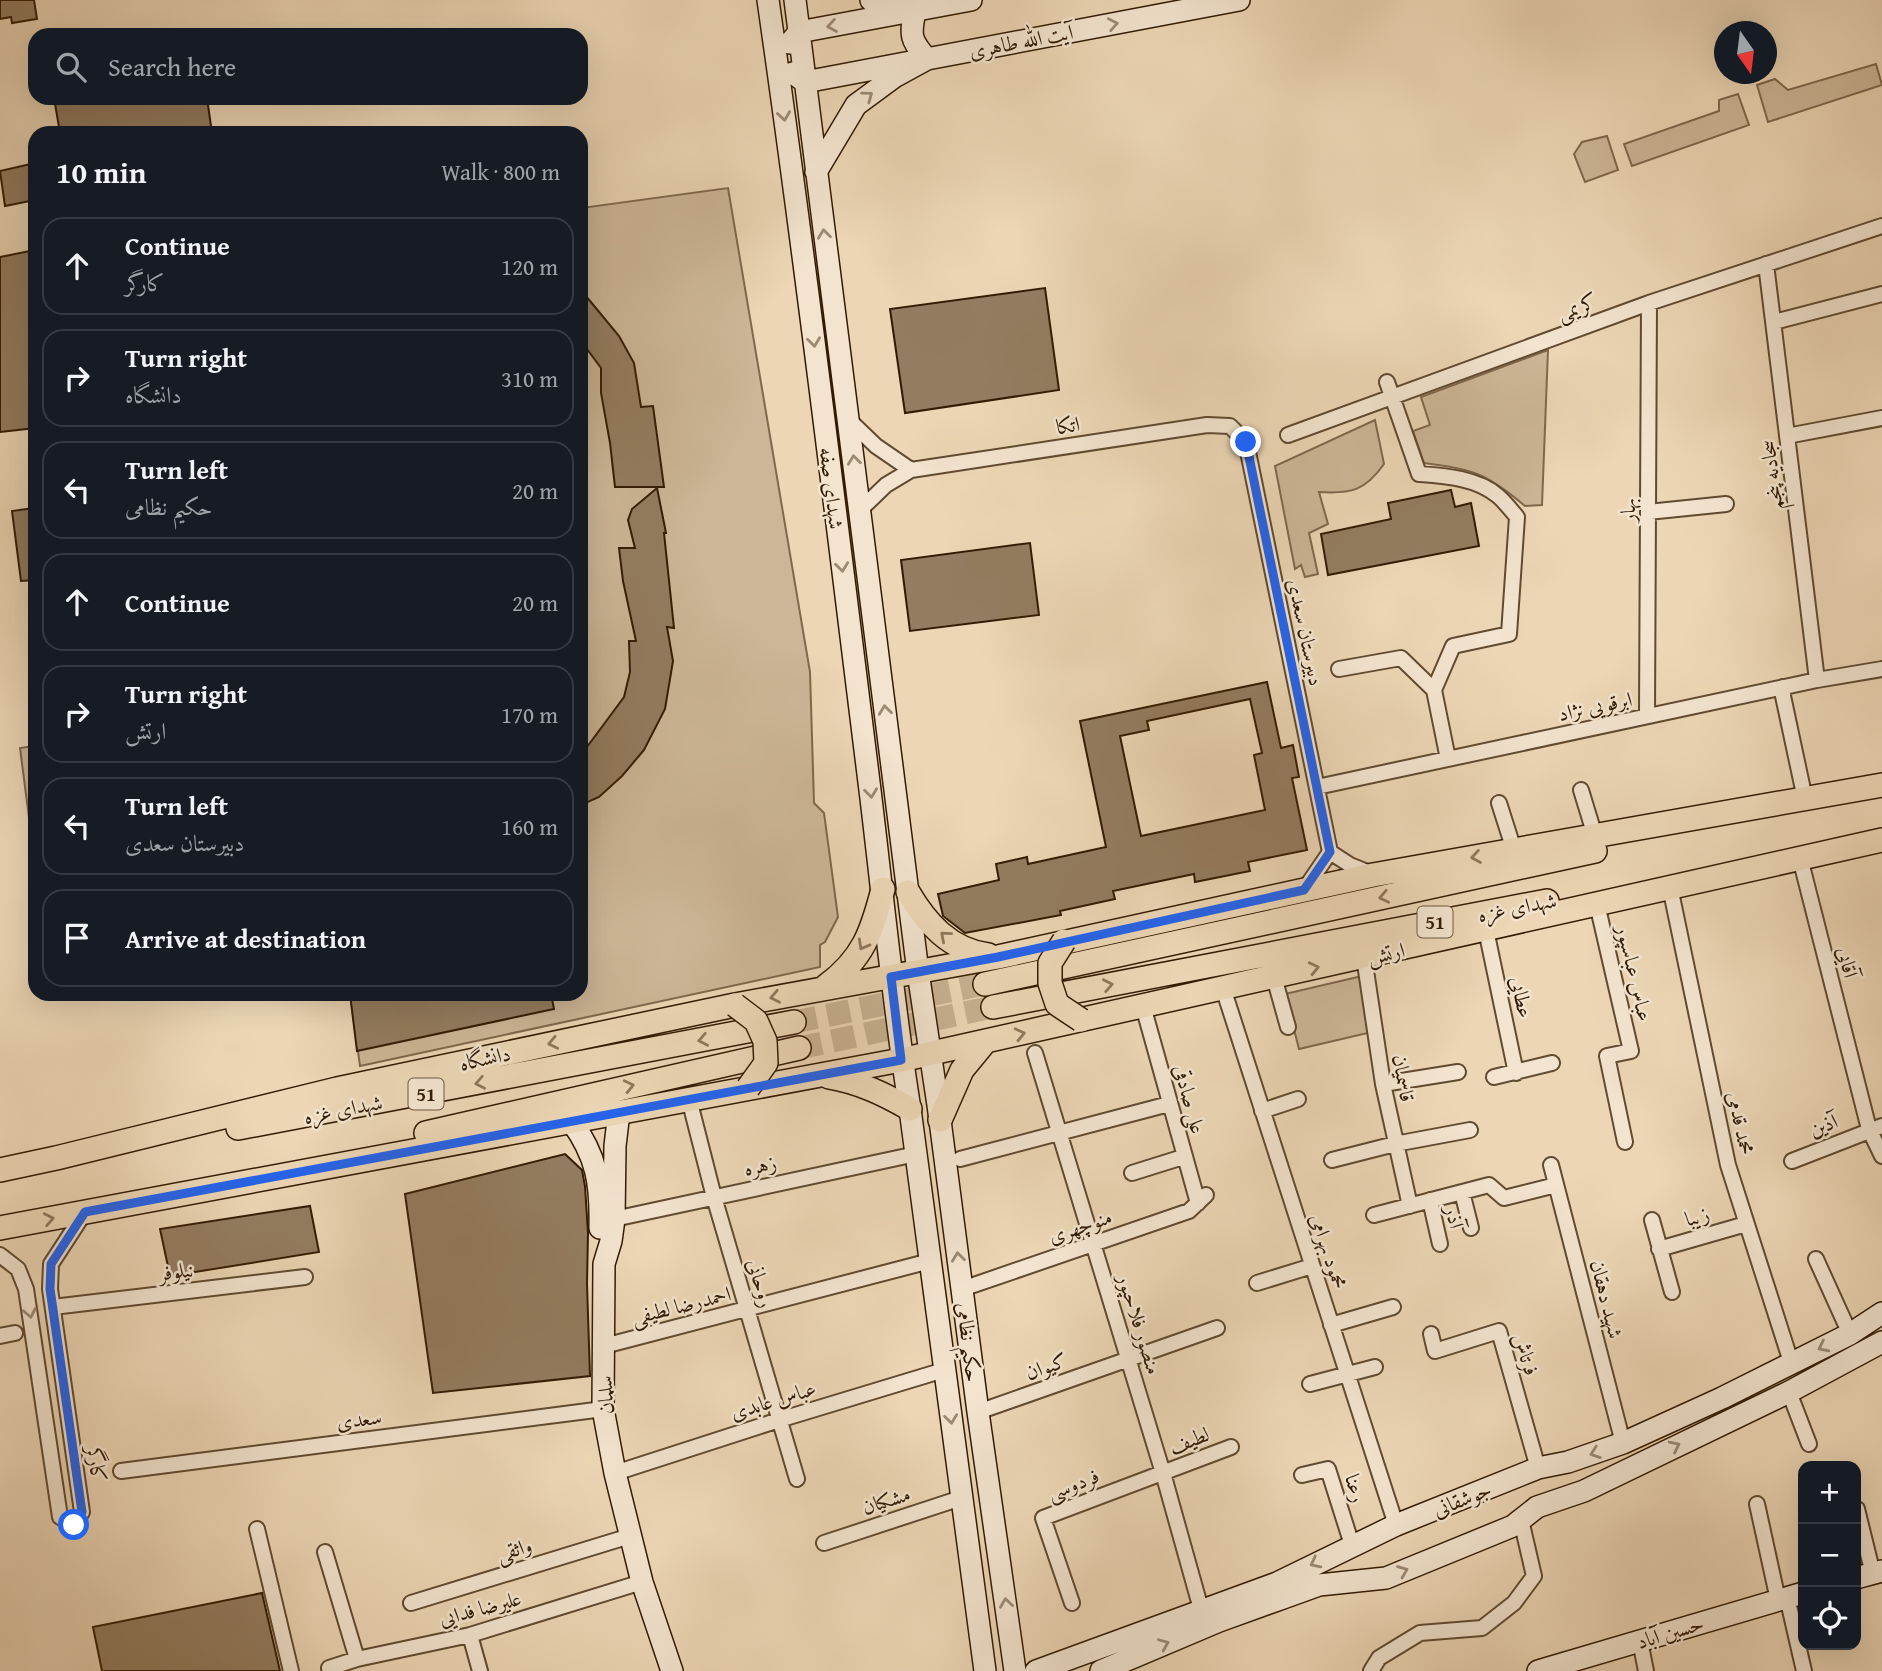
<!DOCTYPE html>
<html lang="en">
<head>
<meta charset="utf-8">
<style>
	body { margin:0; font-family:"Gentium Book Plus",Amiri,serif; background:#242831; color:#f1f3f6 }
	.controls { position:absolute; right:21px; bottom:21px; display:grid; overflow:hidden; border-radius:14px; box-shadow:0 7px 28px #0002 }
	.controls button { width:63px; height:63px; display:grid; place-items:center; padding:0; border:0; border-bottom:2px solid #363941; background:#171b24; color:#f1f3f6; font:35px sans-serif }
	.compass { position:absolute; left:1714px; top:21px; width:63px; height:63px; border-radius:50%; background:#171b24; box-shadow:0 7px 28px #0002; rotate:166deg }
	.stop { position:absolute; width:21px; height:21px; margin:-16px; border:5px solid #2563eb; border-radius:50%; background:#fff }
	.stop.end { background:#2563eb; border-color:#fff; box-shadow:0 2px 7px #0008 }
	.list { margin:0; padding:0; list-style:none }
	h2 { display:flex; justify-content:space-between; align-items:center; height:91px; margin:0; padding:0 28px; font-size:30px }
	h2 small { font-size:23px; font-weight:400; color:#9ea1a6 }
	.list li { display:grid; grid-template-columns:46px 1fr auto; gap:21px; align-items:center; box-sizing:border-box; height:98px; margin:0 14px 14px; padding:0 14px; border:2px solid #363941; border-radius:21px }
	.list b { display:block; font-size:26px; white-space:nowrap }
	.list p { margin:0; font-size:23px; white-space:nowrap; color:#9ea1a6 }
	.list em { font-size:23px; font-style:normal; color:#9ea1a6 }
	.icon { flex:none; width:38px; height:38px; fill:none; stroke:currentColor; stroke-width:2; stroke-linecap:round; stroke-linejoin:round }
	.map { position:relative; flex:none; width:1882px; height:1671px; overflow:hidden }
	.search { position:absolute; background:#171b24; box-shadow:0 7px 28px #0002; left:28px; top:28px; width:560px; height:77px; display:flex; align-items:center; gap:18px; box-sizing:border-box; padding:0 24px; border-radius:21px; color:#9ea1a6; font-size:26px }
	.panel { position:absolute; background:#171b24; box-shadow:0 7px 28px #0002; left:28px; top:126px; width:560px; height:875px; border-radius:21px }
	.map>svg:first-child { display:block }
	.green { fill:#ccb697; stroke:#7f684d; stroke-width:2 }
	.building { fill:#937c60; stroke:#321b03; stroke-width:2; fill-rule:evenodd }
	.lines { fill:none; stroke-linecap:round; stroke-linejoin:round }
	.primary-tunnel { stroke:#c7b191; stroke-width:23; stroke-dasharray:23 11; stroke-linecap:butt }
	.street-casing { stroke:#604a30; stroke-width:18 }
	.secondary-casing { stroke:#321b03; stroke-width:24 }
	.primary-casing { stroke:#321b03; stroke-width:26 }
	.street { stroke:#f3e4cf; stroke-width:14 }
	.secondary { stroke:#f3e4cf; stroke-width:21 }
	.primary { stroke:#ecd6b5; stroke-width:23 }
	.primary-bridge-casing { stroke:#321b03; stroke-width:26; stroke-linecap:butt }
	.primary-bridge { stroke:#ecd6b5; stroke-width:23 }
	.oneway { stroke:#9c8a73 }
	.oneway2 { stroke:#8f785c }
	.route { stroke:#2563eb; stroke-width:9 }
	.labels { text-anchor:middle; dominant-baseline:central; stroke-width:5; stroke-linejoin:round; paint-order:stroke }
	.shield { fill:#f3e4cf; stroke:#6c5740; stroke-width:2 }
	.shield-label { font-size:19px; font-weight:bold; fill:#321b03 }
	.street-label { font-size:21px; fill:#321b03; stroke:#f3e4cf }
</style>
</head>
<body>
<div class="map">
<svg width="1882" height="1671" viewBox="0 0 1882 1671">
	<rect width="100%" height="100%" fill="#ecd6b5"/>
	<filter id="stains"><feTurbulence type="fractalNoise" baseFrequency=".00286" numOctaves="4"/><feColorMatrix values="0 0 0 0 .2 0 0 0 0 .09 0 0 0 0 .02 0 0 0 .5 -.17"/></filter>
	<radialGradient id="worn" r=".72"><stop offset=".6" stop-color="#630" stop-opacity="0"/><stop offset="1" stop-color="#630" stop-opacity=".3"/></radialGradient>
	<path class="green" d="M1876 64 1882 85 1768 122 1757 85 1775 79 1788 90Z
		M1738 94 1749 125 1632 166 1624 144 1719 111V100Z
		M1607 136 1618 170 1585 182 1574 154 1582 142Z
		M728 188 810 672 814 803 824 813 838 917 825 942 820 945V967L360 1066 350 994H581V208Z
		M1548 350 1542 505 1525 506C1487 474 1474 469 1424 463L1413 431 1430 425 1421 397Z
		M1375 420 1384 464C1365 491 1351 494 1319 492L1328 524 1309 533 1318 574 1305 577 1301 565 1295 569 1275 466Z
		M35 746V864L20 748Z
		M1362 976 1372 1032 1299 1049 1285 994Z"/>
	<path class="building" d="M0 0H34L37 19 12 23 11 17 0 19Z
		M54 98H207L212 133H60Z
		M35 163V200L5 206 0 171Z
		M35 250V428L0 432V257Z
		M1045 288 1059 390 905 413 890 309Z
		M581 290 619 336 634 363 641 407 653 406 664 487H615L610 443 601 393V368L581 341Z
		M657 488 666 533H664L674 628 667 627 673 661 665 709 644 750 622 776 599 797 581 805V755L624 697 630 672 629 641H636L623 581 619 548H635L628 520 632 509Z
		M1451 490 1455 507 1471 503 1479 546 1328 575 1321 534 1391 519 1388 503Z
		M35 508V580L21 581 12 511Z
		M1030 543 1039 615 910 631 901 560Z
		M1267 682 1281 748 1293 745 1299 777 1292 778 1307 850 1248 862 1250 871 1195 882 1194 874 1113 891 1115 899 1060 911 1061 915 965 933 943 916 938 894 999 880 996 864 1027 857 1028 864 1106 847 1080 721ZM1250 699 1262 753 1254 755 1265 810 1141 836 1120 736 1149 730 1147 721Z
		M350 994H551L554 1009 357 1051Z
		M565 1154 582 1170 585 1186 588 1233 587 1284 590 1376 433 1393 405 1194Z
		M310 1206 319 1252 170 1276 160 1229Z
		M262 1593 280 1671H102L93 1627Z"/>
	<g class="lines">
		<path class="primary-tunnel" d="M794 1022 985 984
			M799 1048 993 1007"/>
		<defs>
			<path id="street" d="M1766 264 1817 680
				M1774 322 1882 294
				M849 420 876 446 911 470
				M1288 435 1649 303 1882 226
				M1787 436 1882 418
				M860 510 886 485 911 470 1207 425 1230 426 1246 442 1330 852
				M1648 512 1726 504
				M1339 669 1401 658 1434 690 1453 646 1509 634 1517 517C1511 510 1505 502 1498 496 1477 478 1446 476 1419 474L1387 382
				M1783 687V696L1805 799
				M1434 690 1448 759
				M1647 716 1649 303
				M1317 787 1817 680 1882 669
				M1581 790 1595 836
				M1499 803 1514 850
				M1330 852 1350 865 1372 874
				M1800 858 1869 1129 1882 1156
				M1670 887 1728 1165 1791 1362
				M1304 890 1330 852
				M1597 904 1631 1051 1607 1056 1625 1142
				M1486 930 1516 1073
				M1364 957 1383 1084 1410 1206
				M1274 977 1288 1027
				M1223 988 1396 1525
				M1143 1006 1198 1203
				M1035 1053 1163 1473 1201 1609
				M1494 1077 1552 1063
				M1383 1084 1458 1072
				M689 1099 714 1197 797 1479
				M1262 1111 1298 1099
				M960 1159 1169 1104
				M1332 1160 1395 1144 1470 1130
				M1792 1161 1882 1126
				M1551 1165 1623 1443
				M1132 1173 1183 1157
				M1462 1192 1471 1228
				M1430 1200 1440 1244
				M1374 1215 1489 1185 1504 1198 1556 1185
				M614 1219 916 1154
				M1652 1220 1672 1292
				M1659 1249 1746 1224
				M0 1255 18 1269 26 1289 60 1517 74 1525 82 1512 50 1289 51 1264 85 1212
				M1816 1259 1850 1334
				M1257 1283 1312 1266
				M962 1289 1189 1211 1206 1195
				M53 1307 305 1277
				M1331 1325 1393 1307
				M1431 1334 1435 1351 1499 1331 1538 1468
				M0 1336 15 1333
				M604 1346 930 1261
				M1310 1384 1375 1367
				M1789 1392 1809 1444
				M978 1412 1217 1328
				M121 1471 603 1409
				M615 1473 779 1420 944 1370
				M1302 1475 1328 1469 1352 1545
				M1757 1504 1778 1600
				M1857 1509 1873 1574
				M257 1529 291 1671
				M824 1543 961 1498
				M325 1552 357 1659
				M1787 1597 1804 1671
				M411 1603 630 1536
				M1072 1603 1043 1518 1231 1447
				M470 1635 480 1671
				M1640 1641 1646 1671
				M329 1668 357 1659 470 1635 642 1582
				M1371 1671 1379 1658 1420 1633 1482 1628 1514 1603 1534 1576 1521 1520"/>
			<path id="secondary" d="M768 0C805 258 836 516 868 774 882 886 892 998 910 1109L985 1671
				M795 0 918 972 938 1105 978 1412 1015 1671
				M790 43 799 32 971 0
				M793 73 805 82 1239 0
				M816 172 856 105 894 77 927 59C910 40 910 35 915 11L871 0
				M619 1112 615 1146 614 1219 611 1241 604 1264 603 1409 615 1473 642 1582 672 1671
				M571 1121C597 1156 601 1184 600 1228
				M1856 1578 1882 1571
				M1036 1671 1277 1583 1396 1525 1538 1468 1568 1462 1623 1443 1722 1398 1850 1334 1882 1313
				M1101 1671 1219 1621 1283 1598 1319 1585 1386 1578 1513 1526 1537 1507 1584 1491 1789 1392 1882 1342
				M1538 1671 1803 1593"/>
			<path id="primary" d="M908 892C926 923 950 950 988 955
				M985 984 1595 851
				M826 986C863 959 872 932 883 889
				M993 1007 1547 901
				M829 1077C859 1082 884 1094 910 1109
				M940 1120 962 1070 985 1042
				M238 1128 794 1022
				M426 1133 799 1048
				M0 1170 56 1158 337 1089 735 1005 998 957 1373 875 1882 785
				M0 1228 901 1060 1882 840"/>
		</defs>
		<use href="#street" class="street-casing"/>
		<use href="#secondary" class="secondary-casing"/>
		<use href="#primary" class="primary-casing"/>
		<use href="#street" class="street"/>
		<use href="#secondary" class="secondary"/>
		<use href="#primary" class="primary"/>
		<defs>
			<path id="primary-bridge" d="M1064 941 1050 963V983L1057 1004 1081 1020
				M735 1005 756 1021 765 1041 766 1063 748 1088"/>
		</defs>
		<use href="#primary-bridge" class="primary-bridge-casing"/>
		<use href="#primary-bridge" class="primary-bridge"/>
	</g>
	<defs><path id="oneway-chevron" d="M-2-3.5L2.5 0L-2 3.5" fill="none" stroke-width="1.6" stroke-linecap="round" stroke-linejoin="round" transform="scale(1.75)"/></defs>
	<g class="oneway">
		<use href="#oneway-chevron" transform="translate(1113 24) rotate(-11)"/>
		<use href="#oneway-chevron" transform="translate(832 26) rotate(170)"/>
		<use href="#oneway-chevron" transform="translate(868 96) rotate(-36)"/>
		<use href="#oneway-chevron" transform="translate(784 116) rotate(82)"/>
		<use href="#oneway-chevron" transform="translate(824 234) rotate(-97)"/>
		<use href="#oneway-chevron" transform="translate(814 342) rotate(83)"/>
		<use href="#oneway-chevron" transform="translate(854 460) rotate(-97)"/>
		<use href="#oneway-chevron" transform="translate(842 567) rotate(83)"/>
		<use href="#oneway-chevron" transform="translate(885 710) rotate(-97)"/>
		<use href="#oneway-chevron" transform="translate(871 793) rotate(83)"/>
		<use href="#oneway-chevron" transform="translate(958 1257) rotate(-97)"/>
		<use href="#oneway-chevron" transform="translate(30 1313) rotate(79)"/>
		<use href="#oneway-chevron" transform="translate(1823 1347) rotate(154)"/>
		<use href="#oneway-chevron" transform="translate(951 1419) rotate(83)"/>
		<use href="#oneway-chevron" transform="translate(1675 1446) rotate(-26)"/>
		<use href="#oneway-chevron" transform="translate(1595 1453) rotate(161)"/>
		<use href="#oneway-chevron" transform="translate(1315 1563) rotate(153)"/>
		<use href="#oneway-chevron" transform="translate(1403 1571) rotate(-22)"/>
		<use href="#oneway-chevron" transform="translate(1006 1603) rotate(-98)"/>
		<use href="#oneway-chevron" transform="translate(1164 1644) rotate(-23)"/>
	</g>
	<g class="oneway2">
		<use href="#oneway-chevron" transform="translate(1476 857) rotate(170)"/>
		<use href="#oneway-chevron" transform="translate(1384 897) rotate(168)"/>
		<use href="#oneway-chevron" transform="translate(945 936) rotate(-139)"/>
		<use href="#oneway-chevron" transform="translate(863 945) rotate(119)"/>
		<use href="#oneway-chevron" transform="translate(1314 968) rotate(-13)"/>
		<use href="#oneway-chevron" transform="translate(1108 985) rotate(-11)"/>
		<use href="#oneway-chevron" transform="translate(775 997) rotate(169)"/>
		<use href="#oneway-chevron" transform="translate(1020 1034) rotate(-13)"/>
		<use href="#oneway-chevron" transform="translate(703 1040) rotate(169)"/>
		<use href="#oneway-chevron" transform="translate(553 1043) rotate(168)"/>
		<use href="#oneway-chevron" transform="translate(480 1083) rotate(169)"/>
		<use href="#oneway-chevron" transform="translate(629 1086) rotate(-13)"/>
		<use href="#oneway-chevron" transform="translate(49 1219) rotate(-11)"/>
	</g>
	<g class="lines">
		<path class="route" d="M74 1525 82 1512 50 1289 51 1264 85 1212 901 1060 891 977 998 957 1304 890 1330 852 1246 442"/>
	</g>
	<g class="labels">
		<g class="shield">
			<rect x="1417.5" y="906.5" width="35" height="31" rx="5"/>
			<rect x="408.5" y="1078.5" width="35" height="31" rx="5"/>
		</g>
		<g class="shield-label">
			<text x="1435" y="922">51</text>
			<text x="426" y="1094">51</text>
		</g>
		<g class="street-label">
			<text transform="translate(1021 41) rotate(-11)">آیت الله طاهری</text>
			<text transform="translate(1577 307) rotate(-20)">کریمی</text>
			<text transform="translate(1068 425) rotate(-9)">اتکا</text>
			<text transform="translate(1771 475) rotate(-97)">سجادیه پنجم</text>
			<text transform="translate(832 488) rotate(83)">شهدای صفه</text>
			<text transform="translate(1627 510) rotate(-90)">بهار</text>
			<text transform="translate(1306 632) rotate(78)">دبیرستان سعدی</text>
			<text transform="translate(1595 706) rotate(-12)">ابرقویی نژاد</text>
			<text transform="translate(1517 907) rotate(-11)">شهدای غزه</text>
			<text transform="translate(1386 953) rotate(-12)">ارتش</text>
			<text transform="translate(1848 962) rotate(76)">آقایی</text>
			<text transform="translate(1635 973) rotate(77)">عباس عباسپور</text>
			<text transform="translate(1522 997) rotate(78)">عطایی</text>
			<text transform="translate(485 1058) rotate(-12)">دانشگاه</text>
			<text transform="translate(1404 1078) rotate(80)">قاسمیان</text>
			<text transform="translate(1190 1099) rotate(75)">علی صادقی</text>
			<text transform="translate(343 1109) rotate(-11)">شهدای غزه</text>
			<text transform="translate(1741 1123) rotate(78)">محمد قدمی</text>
			<text transform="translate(1823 1125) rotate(-22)">آذین</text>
			<text transform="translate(760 1165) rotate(-12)">زهره</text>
			<text transform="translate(1697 1216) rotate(-16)">زیبا</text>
			<text transform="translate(1455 1217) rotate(77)">آذر</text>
			<text transform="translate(1080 1226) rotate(-19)">منوچهری</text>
			<text transform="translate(1329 1251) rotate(72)">محمود بهرامی</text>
			<text transform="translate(176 1271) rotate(-7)">نیلوفر</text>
			<text transform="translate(761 1283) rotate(74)">روحانی</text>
			<text transform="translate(1607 1299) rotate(76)">شهید دهقان</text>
			<text transform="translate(681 1305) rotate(-14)">احمدرضا لطیفی</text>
			<text transform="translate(1140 1324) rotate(73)">منصور فلاحپور</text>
			<text transform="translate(969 1342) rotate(83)">حکیم نظامی</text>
			<text transform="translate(1526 1354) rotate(71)">فرتاش</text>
			<text transform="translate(1046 1366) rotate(-19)">کیوان</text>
			<text transform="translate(605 1395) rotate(-92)">سلمان</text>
			<text transform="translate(773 1400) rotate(-17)">عباس عابدی</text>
			<text transform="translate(359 1419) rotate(-7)">سعدی</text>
			<text transform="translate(1189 1440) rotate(-21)">لطیف</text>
			<text transform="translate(97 1464) rotate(82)">کارگر</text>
			<text transform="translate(1073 1484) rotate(-21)">فردوسی</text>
			<text transform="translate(1356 1488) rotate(73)">رعنا</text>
			<text transform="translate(1462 1499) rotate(-22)">جوشقانی</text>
			<text transform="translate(886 1500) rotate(-18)">مشکیان</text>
			<text transform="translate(514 1549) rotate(-17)">واثقی</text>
			<text transform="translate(480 1608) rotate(-15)">علیرضا فدایی</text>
			<text transform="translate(1670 1632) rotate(-17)">حسین آباد</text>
		</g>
	</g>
	<rect width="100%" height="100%" filter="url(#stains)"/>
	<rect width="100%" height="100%" fill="url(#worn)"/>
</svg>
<div class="controls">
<button>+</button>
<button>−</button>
<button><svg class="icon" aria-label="locate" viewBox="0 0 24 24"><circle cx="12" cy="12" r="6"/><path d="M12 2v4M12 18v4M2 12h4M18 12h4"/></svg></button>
</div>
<svg class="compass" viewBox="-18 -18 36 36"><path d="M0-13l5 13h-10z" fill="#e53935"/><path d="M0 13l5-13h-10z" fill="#9ea1a6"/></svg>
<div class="stop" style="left:74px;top:1525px"></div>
<div class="stop end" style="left:1246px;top:442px"></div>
<div class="search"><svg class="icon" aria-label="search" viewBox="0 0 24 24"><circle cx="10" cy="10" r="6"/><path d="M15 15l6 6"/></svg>Search here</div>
<section class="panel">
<h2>10 min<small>Walk · 800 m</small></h2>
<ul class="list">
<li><svg class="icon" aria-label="ahead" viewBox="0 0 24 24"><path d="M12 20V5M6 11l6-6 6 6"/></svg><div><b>Continue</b><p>کارگر</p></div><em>120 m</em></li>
<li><svg class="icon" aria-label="right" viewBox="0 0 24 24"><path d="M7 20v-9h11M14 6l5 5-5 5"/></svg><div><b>Turn right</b><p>دانشگاه</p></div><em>310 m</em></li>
<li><svg class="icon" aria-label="left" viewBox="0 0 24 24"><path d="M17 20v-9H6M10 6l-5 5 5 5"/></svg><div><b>Turn left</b><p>حکیم نظامی</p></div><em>20 m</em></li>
<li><svg class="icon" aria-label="ahead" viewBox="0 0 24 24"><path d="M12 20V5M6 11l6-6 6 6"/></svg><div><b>Continue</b></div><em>20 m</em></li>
<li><svg class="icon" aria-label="right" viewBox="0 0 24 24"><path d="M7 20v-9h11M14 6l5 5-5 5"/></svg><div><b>Turn right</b><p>ارتش</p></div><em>170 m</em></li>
<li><svg class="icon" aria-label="left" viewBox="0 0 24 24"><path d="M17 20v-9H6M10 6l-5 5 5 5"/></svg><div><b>Turn left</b><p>دبیرستان سعدی</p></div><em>160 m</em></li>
<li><svg class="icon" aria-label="arrive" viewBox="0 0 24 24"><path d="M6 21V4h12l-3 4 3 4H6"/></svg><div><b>Arrive at destination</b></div></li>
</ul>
</section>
</div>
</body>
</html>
